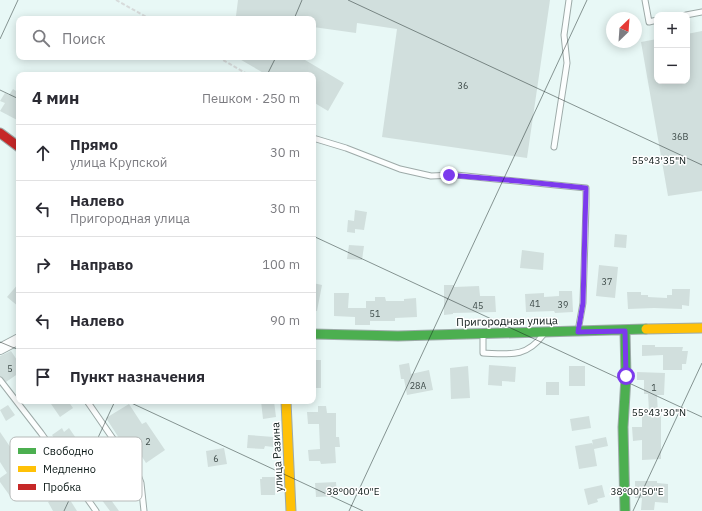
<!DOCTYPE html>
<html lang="ru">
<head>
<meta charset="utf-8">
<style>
	body { margin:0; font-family:"IBM Plex Sans",sans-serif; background:#f2f2f3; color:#2b2b33 }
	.controls { position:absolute; right:12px; top:12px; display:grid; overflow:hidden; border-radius:8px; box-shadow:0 2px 10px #0003 }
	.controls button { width:36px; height:36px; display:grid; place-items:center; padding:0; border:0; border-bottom:1px solid #e1e1e2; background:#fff; color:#2b2b33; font:20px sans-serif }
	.compass { position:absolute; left:606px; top:12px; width:36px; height:36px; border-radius:50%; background:#fff; box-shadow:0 2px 10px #0003; rotate:25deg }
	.stop { position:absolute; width:12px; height:12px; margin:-9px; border:3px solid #7c3aed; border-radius:50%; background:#fff }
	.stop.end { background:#7c3aed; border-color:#fff; box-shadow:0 1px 4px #0008 }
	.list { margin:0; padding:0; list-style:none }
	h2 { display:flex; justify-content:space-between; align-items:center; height:52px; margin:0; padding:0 16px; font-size:17px }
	h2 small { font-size:13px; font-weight:400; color:#7c7c81 }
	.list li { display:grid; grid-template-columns:26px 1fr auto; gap:12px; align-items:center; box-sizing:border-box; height:56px; padding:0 16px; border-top:1px solid #e1e1e2 }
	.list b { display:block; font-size:15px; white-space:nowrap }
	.list p { margin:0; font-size:13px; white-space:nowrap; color:#7c7c81 }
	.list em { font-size:13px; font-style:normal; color:#7c7c81 }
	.icon { flex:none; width:22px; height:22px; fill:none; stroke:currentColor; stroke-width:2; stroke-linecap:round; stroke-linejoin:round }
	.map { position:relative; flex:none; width:702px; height:511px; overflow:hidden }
	.search { position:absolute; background:#fff; box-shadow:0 2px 10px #0003; left:16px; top:16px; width:300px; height:44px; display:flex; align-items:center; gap:10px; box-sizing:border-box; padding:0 14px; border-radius:8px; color:#7c7c81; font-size:15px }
	.panel { position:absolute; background:#fff; box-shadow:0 2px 10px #0003; left:16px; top:72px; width:300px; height:332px; border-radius:8px }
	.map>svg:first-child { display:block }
	.building { fill:#d1dfdd }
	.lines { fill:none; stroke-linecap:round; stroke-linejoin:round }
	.lane-casing { stroke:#9daaa8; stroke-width:7 }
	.street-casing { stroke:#9daaa8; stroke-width:12 }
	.fast-casing { stroke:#9daaa8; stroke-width:11 }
	.slow-casing { stroke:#9daaa8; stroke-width:11 }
	.jam-casing { stroke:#9daaa8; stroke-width:11 }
	.path { stroke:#d7dbdb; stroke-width:2; stroke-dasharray:4 2; stroke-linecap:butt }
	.lane { stroke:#fcfefe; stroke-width:5 }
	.street { stroke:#fcfefe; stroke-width:10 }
	.fast { stroke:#4caf50; stroke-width:9 }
	.slow { stroke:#ffc107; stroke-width:9 }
	.jam { stroke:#c62828; stroke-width:9 }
	.route { stroke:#7c3aed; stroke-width:5 }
	.ticks { fill:none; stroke:#0b1816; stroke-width:1; stroke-opacity:0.45 }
	.labels { text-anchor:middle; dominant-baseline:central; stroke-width:3; stroke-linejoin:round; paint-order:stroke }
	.number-label { font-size:9px; fill:#3e4b49 }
	.street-label { font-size:11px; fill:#0b1816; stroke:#fff }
	.key { fill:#fff; stroke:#b6bab9; stroke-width:1 }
	.key-label { font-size:11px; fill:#0b1816 }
	.ticks-label { font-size:10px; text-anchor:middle; fill:#0b1816; stroke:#fff; stroke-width:3; stroke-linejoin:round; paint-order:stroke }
</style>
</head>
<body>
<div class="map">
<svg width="702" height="511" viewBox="0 0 702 511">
	<rect width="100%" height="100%" fill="#e8f8f6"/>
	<path class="building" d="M238 0H550L527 158 382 137 397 29 357 23 356 33 313 27V19H257L236 16Z
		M702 31V191L668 196 641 42 657 39V81H687V34Z
		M236 57H300L344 83 328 111 313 102V75H267Z
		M13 89 19 93V121L0 111 5 103 0 101 5 93 9 95Z
		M355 210 367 212 364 230 355 229V233L347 232 348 220 354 221Z
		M615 234 627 235 626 248 614 247Z
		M349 245 364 246 362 260 347 259Z
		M522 250 544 253 543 270 520 268Z
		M599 265 618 267 615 298 596 296Z
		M19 283V307L7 297Z
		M313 283 322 285 317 311H313Z
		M444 285H454V287L479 286 480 296H495L496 312 453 313V314L444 315Z
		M672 289H690L689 306 682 305V309L654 308 628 309 627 292H641V295H648V297L667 298V295H672Z
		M559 291H572L573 312 555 313 554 311 526 312 525 294 544 293V297L559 296Z
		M334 293H349L348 308H366V301H375V297H385L386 301H404V299L416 298 417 317 395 318V321H370V325H355V317L334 316Z
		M642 345H655V347H683L682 351H688L686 364H682V370H663V355L642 356Z
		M11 351 19 363V373L6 382 0 376V356Z
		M313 360H321V388H313Z
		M409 363 411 374 429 370 433 390 407 395 404 379H401L399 365Z
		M489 365 516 367 515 382 502 381V386L488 385Z
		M468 366 470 398 451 399 450 368Z
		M569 366H585V386H569Z
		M637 372 665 373 664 395H657L658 415H661V459L642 460V440L633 441 632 427H642V411H649L648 394H644V380H637Z
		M546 382H559V395H546Z
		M49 401H68L73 408 60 417Z
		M261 401H274L276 417 263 419Z
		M129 404 142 424 146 422 165 450 146 463 132 441 123 447 118 439 119 438 106 418Z
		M8 405 15 415 6 421 0 410Z
		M318 406H326L327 413H336V437H339L340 447H335L336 463 321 464 320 461H309L308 450 320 449 319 424H308L307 412H318Z
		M589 416 591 428 572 431 570 419Z
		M62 428 64 432 69 428 80 444 79 445 103 479 109 475 120 489 114 493 116 496 111 500 119 511H110L87 480 82 484 70 468 74 465 52 435Z
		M0 432 15 454 19 451 31 470 12 483 17 491 10 496 0 482V478L7 473 0 462Z
		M248 435 274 437 273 447 265 446 264 449 247 448Z
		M606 437 608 446 594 449 597 466 579 469 575 446 592 443 593 445 592 440Z
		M224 448 227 464 208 467 206 451Z
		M262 477H275V495H261L260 479H262Z
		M635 481H657V483L668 484V503L655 502 654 510H641L642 498H635Z
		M336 482 337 496 316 497 315 483Z
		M602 485 605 497 597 499 598 502 588 505 584 489Z
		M65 492 77 511H53L48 502Z"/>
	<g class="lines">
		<defs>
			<path id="lane" d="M645 0 649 22 657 20
				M686 15 702 12
				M313 138 346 148 400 169 431 176 456 175 586 188V205L583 303 578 331
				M554 147 567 63 564 35 569 0
				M483 335V353C509 354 526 358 543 335
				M0 380 41 433 96 511
				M87 401 138 475 141 483 144 511"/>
			<path id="street" d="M0 349 19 339"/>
			<path id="fast" d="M625 331 626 377 623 427 625 511
				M313 334 398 336 646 329"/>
			<path id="slow" d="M646 329 702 328
				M286 401 291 511"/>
			<path id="jam" d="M0 133 19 147"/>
		</defs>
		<use href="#lane" class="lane-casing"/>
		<use href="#street" class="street-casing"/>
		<use href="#fast" class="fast-casing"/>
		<use href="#slow" class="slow-casing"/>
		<use href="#jam" class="jam-casing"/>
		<path class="path" d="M116 0 150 19
			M218 57 249 75"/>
		<use href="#lane" class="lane"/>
		<use href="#street" class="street"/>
		<use href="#fast" class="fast"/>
		<use href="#slow" class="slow"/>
		<use href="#jam" class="jam"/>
	</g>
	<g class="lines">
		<path class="route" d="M449 175 518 181 586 188 583 303 578 332 625 331 626 376"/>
	</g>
	<path class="ticks" d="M348 0 702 165M294 19 302 0M0 39 18 0M267 75 276 57M0 90 19 99M313 236 702 417M0 342 19 350M127 401 363 511M64 511 115 401M349 511 587 0M633 511 702 363"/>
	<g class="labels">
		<g class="number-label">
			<text x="463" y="85">36</text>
			<text x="680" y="136">36В</text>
			<text x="607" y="281">37</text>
			<text x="535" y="303">41</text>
			<text x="563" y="304">39</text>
			<text x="478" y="305">45</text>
			<text x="375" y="313">51</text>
			<text x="10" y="368">5</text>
			<text x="418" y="385">28А</text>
			<text x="654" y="387">1</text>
			<text x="148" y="441">2</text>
			<text x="216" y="458">6</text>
		</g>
		<g class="street-label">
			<text transform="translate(507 321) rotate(-1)">Пригородная улица</text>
			<text transform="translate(277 457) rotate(-93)">улица Разина</text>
		</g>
	</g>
	<rect x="10" y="437" width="132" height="64" rx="6" class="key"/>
	<rect x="18" y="448" width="18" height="6" fill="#4caf50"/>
	<rect x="18" y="466" width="18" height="6" fill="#ffc107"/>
	<rect x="18" y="484" width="18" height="6" fill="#c62828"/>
	<g class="key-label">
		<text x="43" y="455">Свободно</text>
		<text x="43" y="473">Медленно</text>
		<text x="43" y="491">Пробка</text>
	</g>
	<g class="ticks-label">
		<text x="659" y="164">55°43'35"N</text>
		<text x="659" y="416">55°43'30"N</text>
		<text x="353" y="495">38°00'40"E</text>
		<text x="637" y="495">38°00'50"E</text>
	</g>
</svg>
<div class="controls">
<button>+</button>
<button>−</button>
</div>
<svg class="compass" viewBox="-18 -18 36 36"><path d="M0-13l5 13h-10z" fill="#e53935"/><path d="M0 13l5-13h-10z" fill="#7c7c81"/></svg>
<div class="stop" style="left:626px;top:376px"></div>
<div class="stop end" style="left:449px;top:175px"></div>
<div class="search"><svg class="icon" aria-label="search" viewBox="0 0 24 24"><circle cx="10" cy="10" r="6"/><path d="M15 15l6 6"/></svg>Поиск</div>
<section class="panel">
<h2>4 мин<small>Пешком · 250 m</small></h2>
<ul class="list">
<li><svg class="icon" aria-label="ahead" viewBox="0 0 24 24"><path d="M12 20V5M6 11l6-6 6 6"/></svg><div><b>Прямо</b><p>улица Крупской</p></div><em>30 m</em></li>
<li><svg class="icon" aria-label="left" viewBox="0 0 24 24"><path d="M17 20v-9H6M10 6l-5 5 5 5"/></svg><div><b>Налево</b><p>Пригородная улица</p></div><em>30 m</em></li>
<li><svg class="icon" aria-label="right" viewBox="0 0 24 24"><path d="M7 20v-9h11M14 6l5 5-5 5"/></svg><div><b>Направо</b></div><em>100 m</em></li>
<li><svg class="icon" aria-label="left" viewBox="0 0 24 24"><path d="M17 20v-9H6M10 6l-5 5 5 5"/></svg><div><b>Налево</b></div><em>90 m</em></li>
<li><svg class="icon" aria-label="arrive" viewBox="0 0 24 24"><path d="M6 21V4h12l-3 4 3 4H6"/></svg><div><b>Пункт назначения</b></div></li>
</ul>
</section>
</div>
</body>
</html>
